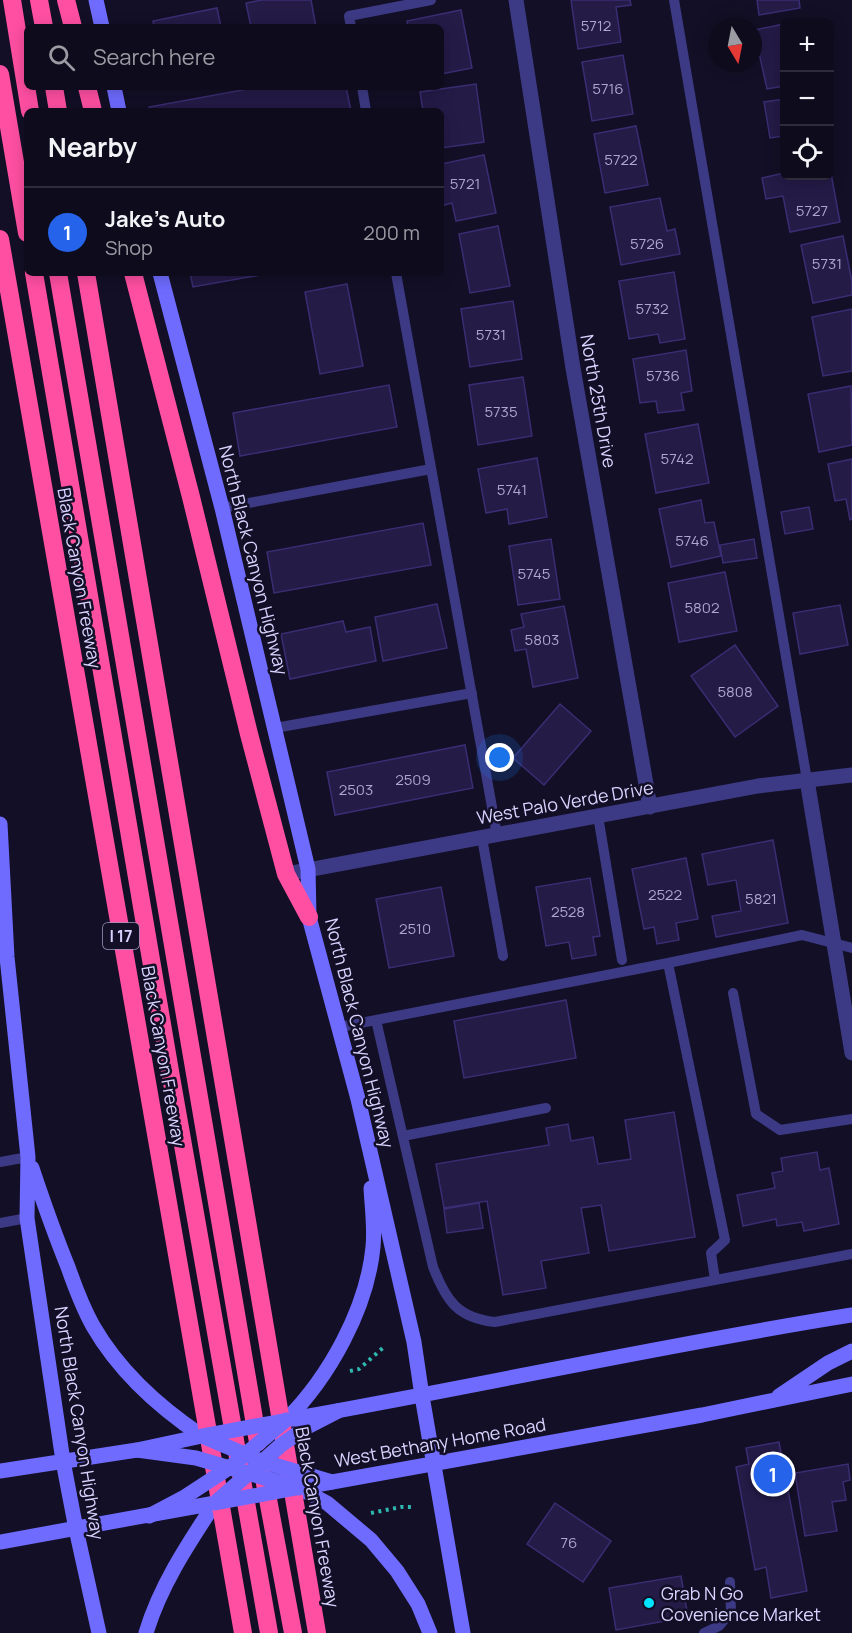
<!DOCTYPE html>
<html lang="en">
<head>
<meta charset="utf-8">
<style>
	body { margin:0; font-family:Manrope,sans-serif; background:#1c1929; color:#f1f3f6 }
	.controls { position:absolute; right:18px; top:18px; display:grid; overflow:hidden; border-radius:9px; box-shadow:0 3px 15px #0003 }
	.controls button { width:54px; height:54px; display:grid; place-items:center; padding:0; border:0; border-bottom:2px solid #2e2b3b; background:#0e0b1c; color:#f1f3f6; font:30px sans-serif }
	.compass { position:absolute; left:708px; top:18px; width:54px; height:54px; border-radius:50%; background:#0e0b1c; box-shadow:0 3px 15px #0003; rotate:170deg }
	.you { position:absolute; left:500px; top:758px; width:21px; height:21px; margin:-15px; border:4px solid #fff; border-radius:50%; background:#1a73e8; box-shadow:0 0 0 9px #1a73e833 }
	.badge { display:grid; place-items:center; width:39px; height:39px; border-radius:50%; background:#2563eb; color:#fff; font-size:20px; font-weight:700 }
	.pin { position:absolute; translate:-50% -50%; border:3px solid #fff; box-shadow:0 2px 6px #0006 }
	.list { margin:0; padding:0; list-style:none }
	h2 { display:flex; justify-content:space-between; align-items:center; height:78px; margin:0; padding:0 24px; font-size:26px }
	h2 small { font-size:20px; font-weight:400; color:#9b9ba3 }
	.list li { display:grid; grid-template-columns:39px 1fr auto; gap:18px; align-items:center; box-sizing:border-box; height:90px; padding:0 24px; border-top:2px solid #2e2b3b }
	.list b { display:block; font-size:22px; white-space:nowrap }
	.list p { margin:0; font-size:20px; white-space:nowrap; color:#9b9ba3 }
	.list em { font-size:20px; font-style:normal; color:#9b9ba3 }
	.icon { flex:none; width:33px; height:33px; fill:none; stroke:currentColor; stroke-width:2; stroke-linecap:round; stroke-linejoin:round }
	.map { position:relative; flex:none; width:852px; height:1633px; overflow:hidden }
	.search { position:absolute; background:#0e0b1c; box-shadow:0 3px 15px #0003; left:24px; top:24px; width:420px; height:66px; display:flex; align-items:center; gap:15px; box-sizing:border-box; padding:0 21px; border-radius:9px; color:#9b9ba3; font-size:22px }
	.panel { position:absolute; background:#0e0b1c; box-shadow:0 3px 15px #0003; left:24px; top:108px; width:420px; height:168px; border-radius:9px }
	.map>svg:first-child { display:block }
	.building { fill:#241b47; stroke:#3b2d73; stroke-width:1.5 }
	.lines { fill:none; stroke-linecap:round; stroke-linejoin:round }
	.path { stroke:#2fb8b0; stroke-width:4; stroke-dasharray:3 4.5; stroke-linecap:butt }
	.service { stroke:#3d3a85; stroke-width:10 }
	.minor { stroke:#3d3a85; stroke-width:15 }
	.secondary { stroke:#6f6bff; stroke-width:15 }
	.motorway { stroke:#ff4fa3; stroke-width:18 }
	.secondary-bridge { stroke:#6f6bff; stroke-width:15 }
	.poi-dot { fill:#00e5ff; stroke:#130f26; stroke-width:2 }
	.labels { text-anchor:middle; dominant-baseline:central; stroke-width:5; stroke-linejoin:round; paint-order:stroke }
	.number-label { font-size:15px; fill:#aca6d1 }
	.shield { fill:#130f26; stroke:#9e99be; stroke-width:1.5 }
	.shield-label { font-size:16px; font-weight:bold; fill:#d9d4ff }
	.street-label { font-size:18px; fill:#d9d4ff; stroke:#130f26 }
	.poi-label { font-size:18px; fill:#d9d4ff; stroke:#130f26; text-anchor:start }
</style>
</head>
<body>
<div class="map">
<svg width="852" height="1633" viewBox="0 0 852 1633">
	<rect width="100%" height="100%" fill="#130f26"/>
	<path class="building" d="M262 0H311L316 27H251L246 3Z
		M571 0H630L631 5 616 7 621 42 578 49Z
		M757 0H799L800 8 759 15Z
		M217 8 221 27H154L153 21Z
		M461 10 472 68 441 74V27H408L407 21Z
		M784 24V86L767 89 754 30Z
		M623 55 633 114 592 121 582 62Z
		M476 84 484 142 441 148V111H423L420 92Z
		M259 87H346L351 111H150L149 107Z
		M784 99V144L783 136 770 138 764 102Z
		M636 126 648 185 605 193 594 134Z
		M484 155 496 213 456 221 452 203 441 206V164Z
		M830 168 840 222 790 232 783 196 766 199 762 178 784 173V176H830Z
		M660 198 667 231 675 229 680 254 621 265 610 207Z
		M498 226 510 286 470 293 459 234Z
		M843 236 852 282V295L813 303 801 245Z
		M674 272 685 339 660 343 658 334 629 339 619 281Z
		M190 273H272L193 287Z
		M347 284 363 366 320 374 305 292Z
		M513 301 522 359 470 367 461 309Z
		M852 309V371L823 376 812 317Z
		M686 350 692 391 681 393 684 410 658 413 656 401 640 403 633 359Z
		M523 377 532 436 478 445 469 385Z
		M389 385 397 427 240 456 233 413Z
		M851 386 852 445 819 452 808 394Z
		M698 424 709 483 656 493 645 434Z
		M537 458 547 517 509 524 507 509 486 513 478 469Z
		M852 459V519L850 520 846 499 835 501 828 464Z
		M701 500 705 523 714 522 721 556 671 567 659 509Z
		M809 507 813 529 785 534 781 512Z
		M423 523 431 565 274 593 267 552Z
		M551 539 560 599 518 605 509 546Z
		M754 539 757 558 723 563 720 545Z
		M725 572 737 631 679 642 668 583Z
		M437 604 447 648 383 661 375 617Z
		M840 605 848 645 800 654 793 613Z
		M564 606 578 678 533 687 526 649 515 651 511 630 524 627 521 614Z
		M343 621 346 632 370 627 376 661 290 679 281 634Z
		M735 645 778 706 735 737 691 676Z
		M560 704 591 731 544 785 513 758Z
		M465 745 473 788 335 815 327 772Z
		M773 840 788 923 716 937 712 916 741 911 736 880 708 885 702 854Z
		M686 858 698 919 676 923 679 940 657 944 654 927 644 929 632 869Z
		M590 878 600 936 593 937 596 955 572 959 569 942 546 946 536 887Z
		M441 887 454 956 389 968 376 899Z
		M566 1000 576 1058 464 1078 454 1021Z
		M674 1112 695 1237 609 1251 601 1205 581 1208 589 1253 541 1261 546 1288 503 1295 487 1201 444 1208 436 1164 549 1145 546 1128 568 1124 571 1141 593 1137 598 1164 631 1159 625 1120Z
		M817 1152 820 1170 829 1168 839 1224 804 1231 802 1222 777 1226 776 1219 743 1226 737 1195 775 1188 772 1173 783 1171 781 1158Z
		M479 1203 483 1228 447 1233 444 1209Z
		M779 1442 807 1591 771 1598 766 1567 755 1570 736 1467 749 1464 746 1448Z
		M848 1464 850 1480 843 1482 846 1500 832 1502 837 1531 805 1536 795 1473Z
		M555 1503 611 1541 583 1582 527 1544Z
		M681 1576 688 1617 616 1630 609 1588Z"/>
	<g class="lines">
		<path class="path" d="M350 1371 359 1369 385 1346
			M371 1513 401 1507H415"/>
		<path class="service" d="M674 0 807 780
			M351 27 349 16 431 0
			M362 87 366 111
			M396 273 497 835
			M222 508 431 469
			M275 728 472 693
			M598 816 622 960
			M482 838 503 956
			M668 963 725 1240 711 1253 715 1280
			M733 993 756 1114 780 1130 852 1119
			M376 1020 433 1267C446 1300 457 1318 495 1322L852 1254
			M340 1027 668 963 802 935 852 948
			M403 1136 546 1108
			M0 1162 28 1157
			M0 1223 27 1218
			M704 1633 719 1626 731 1612 730 1582"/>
		<path class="minor" d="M516 0 573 368 650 807
			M807 780 852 1053
			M286 874 758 786 852 775"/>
		<path class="secondary" d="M96 0 102 27
			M114 87 119 111
			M160 273 222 508 308 869 309 917 358 1099 414 1342 422 1396 463 1633
			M0 824 7 957 28 1157 27 1218 63 1461 76 1529 99 1633
			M32 1168C43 1201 55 1235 68 1267 75 1287 83 1308 93 1326 119 1371 160 1408 202 1436
			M779 1396 828 1363 852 1351
			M286 1420C475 1387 662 1345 852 1315
			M286 1420C329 1377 367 1309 373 1247 375 1228 372 1207 371 1188
			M0 1471 137 1450 202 1436
			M299 1488 702 1415 852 1384
			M299 1488 327 1503 371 1540 397 1571 418 1604 430 1633
			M0 1542 215 1503
			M146 1633C160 1586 188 1544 215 1503"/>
		<path class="motorway" d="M12 0 30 111
			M39 0 44 27
			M66 0 73 27
			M0 74 27 233
			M54 87 58 111
			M87 87 93 111
			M0 239 243 1633
			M34 273 171 1077 269 1633
			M58 273 258 1442
			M86 273 317 1633
			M133 273 191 497 249 734 286 874 309 917
			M264 1478 293 1633"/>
		<path class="secondary-bridge" d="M202 1436 261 1461 332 1482
			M202 1436 283 1421
			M137 1450 196 1458 299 1488
			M215 1503 281 1445 307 1427 338 1411
			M215 1503 296 1488
			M149 1516 183 1498 229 1468 286 1420"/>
	</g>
	<circle class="poi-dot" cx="649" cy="1603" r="6"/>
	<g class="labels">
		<g class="number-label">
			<text x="596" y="25">5712</text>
			<text x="608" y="88">5716</text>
			<text x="621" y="159">5722</text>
			<text x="465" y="183">5721</text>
			<text x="812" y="210">5727</text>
			<text x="647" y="243">5726</text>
			<text x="827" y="263">5731</text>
			<text x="652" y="308">5732</text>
			<text x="491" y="334">5731</text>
			<text x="663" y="375">5736</text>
			<text x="501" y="411">5735</text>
			<text x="677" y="458">5742</text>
			<text x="512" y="489">5741</text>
			<text x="692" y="540">5746</text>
			<text x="534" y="573">5745</text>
			<text x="702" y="607">5802</text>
			<text x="542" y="639">5803</text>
			<text x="735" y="691">5808</text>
			<text x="413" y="779">2509</text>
			<text x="356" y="789">2503</text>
			<text x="665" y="894">2522</text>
			<text x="761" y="898">5821</text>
			<text x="568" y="911">2528</text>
			<text x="415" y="928">2510</text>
			<text x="569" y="1542">76</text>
		</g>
		<rect class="shield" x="103" y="923" width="36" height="26" rx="4.5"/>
		<g class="shield-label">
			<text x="121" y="936">I 17</text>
		</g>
		<g class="street-label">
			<text transform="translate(599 401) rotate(80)">North 25th Drive</text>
			<text transform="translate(254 560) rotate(76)">North Black Canyon Highway</text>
			<text transform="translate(80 578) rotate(80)">Black Canyon Freeway</text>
			<text transform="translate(565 802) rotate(-10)">West Palo Verde Drive</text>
			<text transform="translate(360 1033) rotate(76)">North Black Canyon Highway</text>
			<text transform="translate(164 1056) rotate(80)">Black Canyon Freeway</text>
			<text transform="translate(80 1423) rotate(81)">North Black Canyon Highway</text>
			<text transform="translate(440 1442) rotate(-10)">West Bethany Home Road</text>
			<text transform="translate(318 1517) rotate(80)">Black Canyon Freeway</text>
		</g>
		<g class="poi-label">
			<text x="661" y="1593">Grab N Go<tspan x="661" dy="21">Covenience Market</tspan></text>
		</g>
	</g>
</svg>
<div class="controls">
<button>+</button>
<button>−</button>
<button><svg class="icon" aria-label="locate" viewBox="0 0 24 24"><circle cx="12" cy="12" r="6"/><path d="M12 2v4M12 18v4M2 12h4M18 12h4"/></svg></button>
</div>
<svg class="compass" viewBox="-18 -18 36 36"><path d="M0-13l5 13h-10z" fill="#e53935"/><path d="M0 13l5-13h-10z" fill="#9b9ba3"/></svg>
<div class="you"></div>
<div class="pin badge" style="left:773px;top:1474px">1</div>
<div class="search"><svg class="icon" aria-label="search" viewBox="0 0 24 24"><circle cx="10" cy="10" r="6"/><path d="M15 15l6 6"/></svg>Search here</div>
<section class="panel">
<h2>Nearby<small></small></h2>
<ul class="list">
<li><span class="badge">1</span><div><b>Jake's Auto</b><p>Shop</p></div><em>200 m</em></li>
</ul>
</section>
</div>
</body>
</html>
